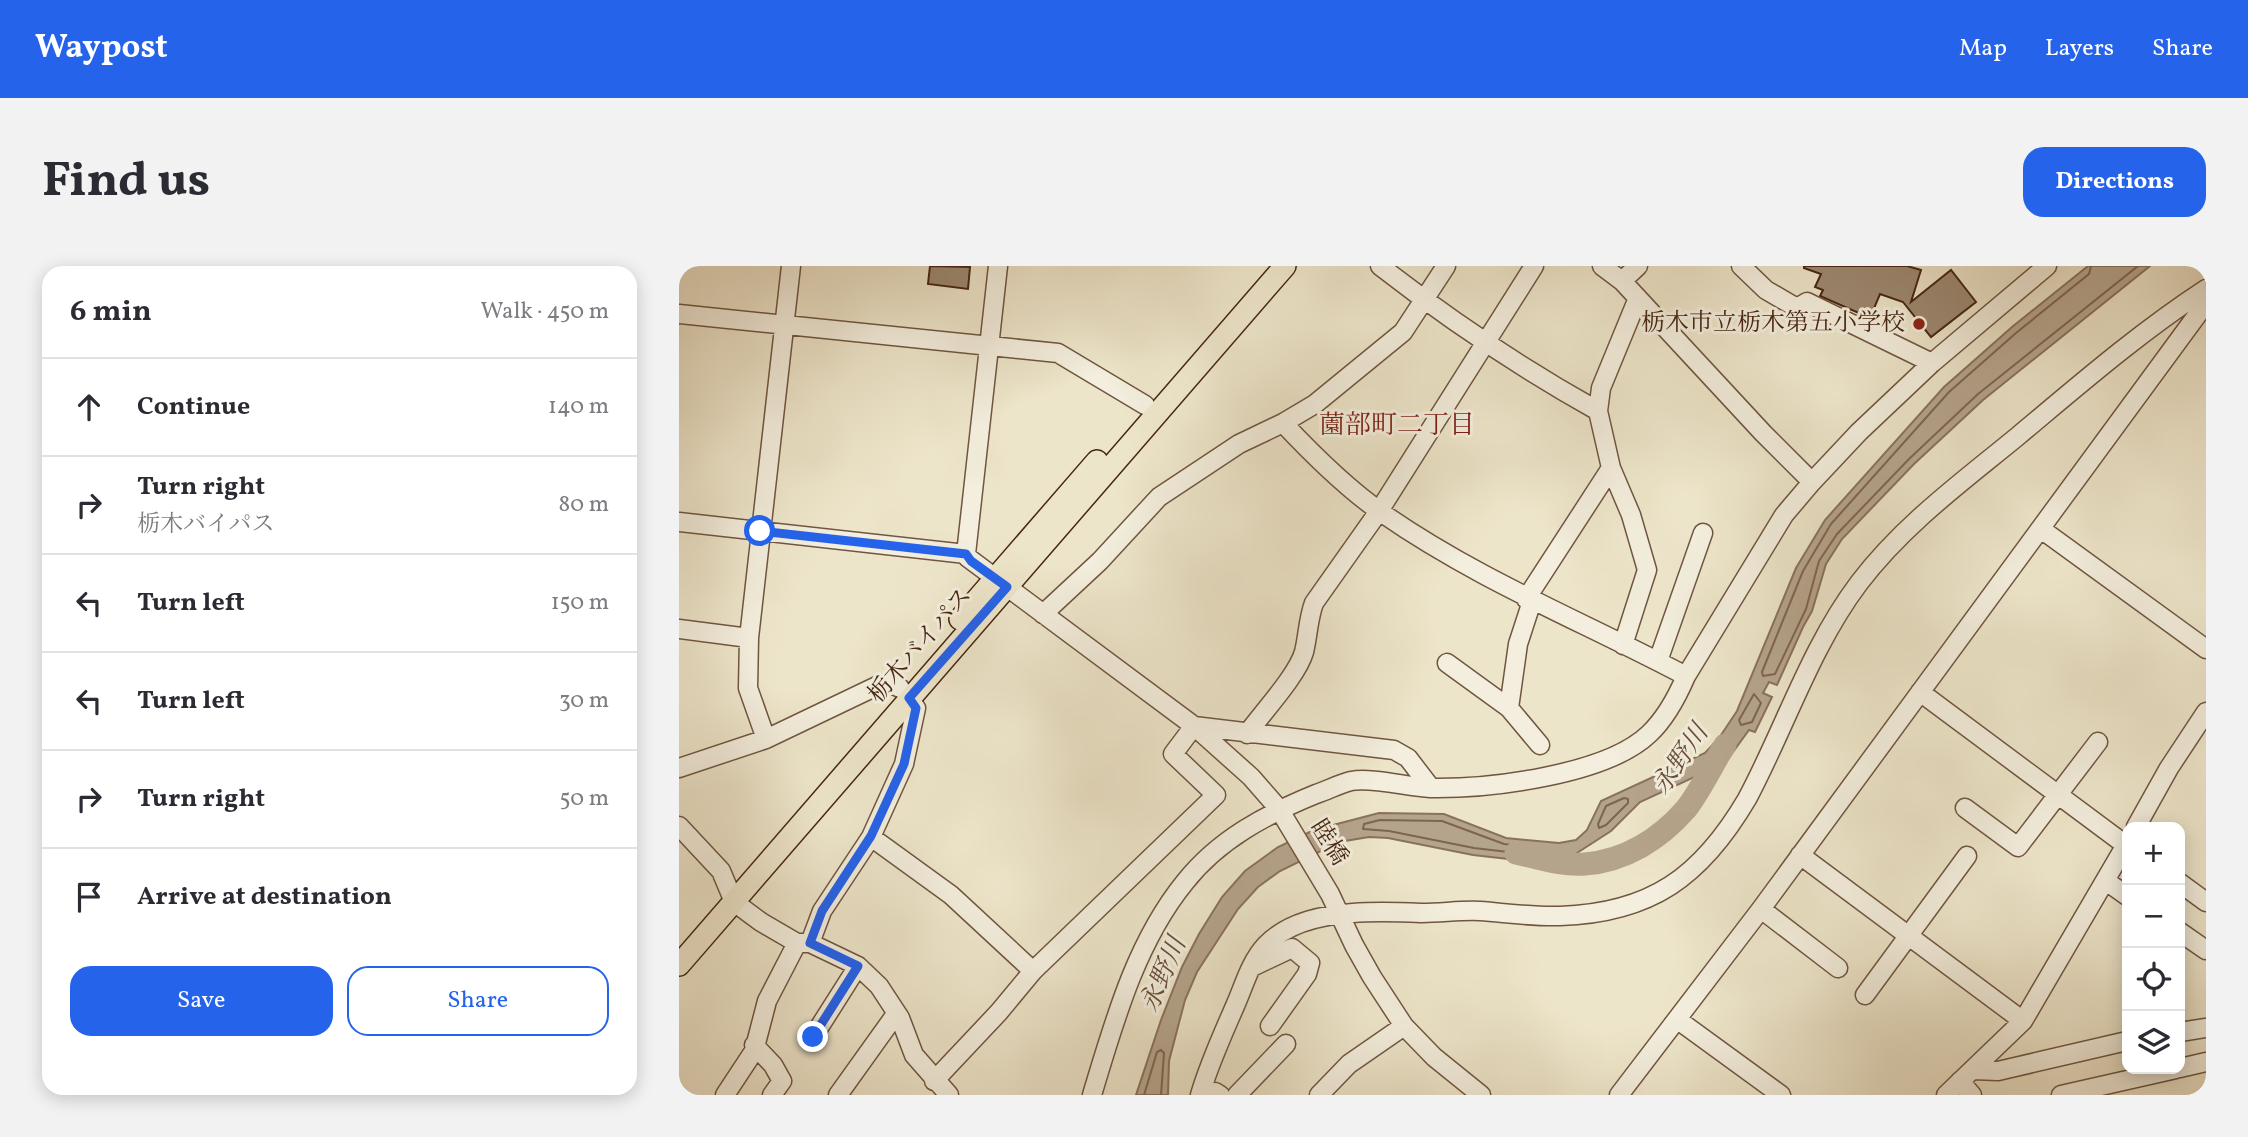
<!DOCTYPE html>
<html lang="en">
<head>
<meta charset="utf-8">
<style>
	body { margin:0; font-family:Vollkorn,"Noto Serif JP",serif; background:#f2f2f3; color:#2b2b33 }
	.controls { position:absolute; right:21px; bottom:21px; display:grid; overflow:hidden; border-radius:14px; box-shadow:0 4px 18px #0003 }
	.controls button { width:63px; height:63px; display:grid; place-items:center; padding:0; border:0; border-bottom:2px solid #e1e1e2; background:#fff; color:#2b2b33; font:35px sans-serif }
	.stop { position:absolute; width:21px; height:21px; margin:-16px; border:5px solid #2563eb; border-radius:50%; background:#fff }
	.stop.end { background:#2563eb; border-color:#fff; box-shadow:0 2px 7px #0008 }
	.list { margin:0; padding:0; list-style:none }
	h2 { display:flex; justify-content:space-between; align-items:center; height:91px; margin:0; padding:0 28px; font-size:30px }
	h2 small { font-size:23px; font-weight:400; color:#7c7c81 }
	.list li { display:grid; grid-template-columns:46px 1fr auto; gap:21px; align-items:center; box-sizing:border-box; height:98px; padding:0 28px; border-top:2px solid #e1e1e2 }
	.list b { display:block; font-size:26px; white-space:nowrap }
	.list p { margin:0; font-size:23px; white-space:nowrap; color:#7c7c81 }
	.list em { font-size:23px; font-style:normal; color:#7c7c81 }
	.actions { display:flex; gap:14px; padding:21px 28px }
	.actions a { flex:1; padding:16px 0; border:2px solid #2563eb; border-radius:21px; text-align:center; font-size:24px; color:#2563eb }
	.actions .main { background:#2563eb; color:#fff }
	.icon { flex:none; width:38px; height:38px; fill:none; stroke:currentColor; stroke-width:2; stroke-linecap:round; stroke-linejoin:round }
	.map { position:relative; flex:none; width:1527px; height:829px; overflow:hidden; border-radius:21px }
	header { display:flex; align-items:center; gap:42px; box-sizing:border-box; height:98px; padding:0 35px; background:#2563eb; color:#fff }
	header strong { font-size:33px }
	nav { display:flex; gap:38px; margin-inline-start:auto; font-size:24px }
	.intro { display:flex; align-items:center; justify-content:space-between; box-sizing:border-box; height:168px; padding:0 42px }
	h1 { margin:0; font-size:49px }
	.button { padding:18px 32px; border-radius:21px; background:#2563eb; color:#fff; font-size:24px; font-weight:700 }
	main { display:flex; gap:42px; padding:0 42px }
	aside { flex:1; background:#fff; border-radius:21px; box-shadow:0 4px 18px #0003 }
	.map>svg:first-child { display:block }
	.water { fill:#b5a48c; stroke:#89725c; stroke-width:2 }
	.lines { fill:none; stroke-linecap:round; stroke-linejoin:round }
	.shore { stroke:#7e6550; stroke-width:2 }
	.river { stroke:#b5a48c; stroke-width:23 }
	.building { fill:#9d8972; stroke:#472613; stroke-width:2 }
	.minor-casing { stroke:#705641; stroke-width:21 }
	.major-casing { stroke:#472613; stroke-width:24 }
	.minor { stroke:#f3eedd; stroke-width:18 }
	.major { stroke:#ede5ca; stroke-width:21 }
	.route { stroke:#2563eb; stroke-width:9 }
	.poi-dot { fill:#8f2418; stroke:#f3eedd; stroke-width:2.5 }
	.labels { text-anchor:middle; dominant-baseline:central; stroke-width:6; stroke-linejoin:round; paint-order:stroke }
	.poi-label { font-size:24px; fill:#472613; stroke:#f3eedd; text-anchor:end }
	.street-label { font-size:24px; fill:#472613; stroke:#f3eedd }
	.neighbourhood-label { font-size:26px; fill:#7a1f14; stroke:#f3eedd }
	.water-label { font-size:26px; font-style:italic; fill:#684c37; stroke:#f3eedd }
</style>
</head>
<body>
<header>
<strong>Waypost</strong>
<nav><a>Map</a><a>Layers</a><a>Share</a></nav>
</header>
<div class="intro"><h1>Find us</h1><a class="button">Directions</a></div>
<main>
<aside>
<h2>6 min<small>Walk · 450 m</small></h2>
<ul class="list">
<li><svg class="icon" aria-label="ahead" viewBox="0 0 24 24"><path d="M12 20V5M6 11l6-6 6 6"/></svg><div><b>Continue</b></div><em>140 m</em></li>
<li><svg class="icon" aria-label="right" viewBox="0 0 24 24"><path d="M7 20v-9h11M14 6l5 5-5 5"/></svg><div><b>Turn right</b><p>栃木バイパス</p></div><em>80 m</em></li>
<li><svg class="icon" aria-label="left" viewBox="0 0 24 24"><path d="M17 20v-9H6M10 6l-5 5 5 5"/></svg><div><b>Turn left</b></div><em>150 m</em></li>
<li><svg class="icon" aria-label="left" viewBox="0 0 24 24"><path d="M17 20v-9H6M10 6l-5 5 5 5"/></svg><div><b>Turn left</b></div><em>30 m</em></li>
<li><svg class="icon" aria-label="right" viewBox="0 0 24 24"><path d="M7 20v-9h11M14 6l5 5-5 5"/></svg><div><b>Turn right</b></div><em>50 m</em></li>
<li><svg class="icon" aria-label="arrive" viewBox="0 0 24 24"><path d="M6 21V4h12l-3 4 3 4H6"/></svg><div><b>Arrive at destination</b></div></li>
</ul>
<div class="actions"><a class="main">Save</a><a>Share</a></div>
</aside>
<div class="map">
<svg width="1527" height="829" viewBox="0 0 1527 829">
	<rect width="100%" height="100%" fill="#ede5ca"/>
	<filter id="stains"><feTurbulence type="fractalNoise" baseFrequency=".00286" numOctaves="4"/><feColorMatrix values="0 0 0 0 .2 0 0 0 0 .09 0 0 0 0 .02 0 0 0 .5 -.17"/></filter>
	<radialGradient id="worn" r=".72"><stop offset=".6" stop-color="#630" stop-opacity="0"/><stop offset="1" stop-color="#630" stop-opacity=".3"/></radialGradient>
	<path class="water" d="M1409 0H1471L1304 134 1235 198 1163 273 1147 298 1133 345 1124 361 1098 419 1090 416 1084 427 1093 431 1076 466 1070 464 1046 497 961 536 932 565 887 594 847 595 794 589 709 572 690 571 660 576 601 605 579 621 559 643 518 706 506 734 490 795 489 829H457L482 754 503 701 520 668 543 631 566 605 599 581 635 564 700 547 765 548 827 572 880 577 897 574 908 564 922 535 1026 487 1040 472 1058 445 1117 302 1146 254 1265 121 1333 61Z"/>
	<g class="lines">
		<path class="shore" d="M1412 0 1410 8 1337 67 1270 126 1152 258 1124 305 1083 406 1084 410 1096 408 1127 343 1140 295 1158 268 1230 193 1299 128 1459 0
			M1075 428 1082 437 1073 456 1062 459 1060 454Z
			M945 532 949 533V537L927 559 920 562 919 558 927 540Z
			M701 554 763 555 825 578 852 581 855 585 847 588 795 582 710 565 684 563 685 558Z
			M465 829 478 786 482 784 485 787 482 829"/>
		<path class="river" d="M837 587C859 592 884 600 906 598 946 595 981 573 1007 543 1022 524 1033 499 1046 479"/>
	</g>
	<path class="building" d="M251 0 291 1 289 23 249 18Z
		M1125 0H1228L1242 4 1232 36 1272 4 1297 36 1252 71 1224 36 1201 28 1191 52 1141 30 1144 24 1136 21 1142 8 1125 2Z"/>
	<g class="lines">
		<defs>
			<path id="minor" d="M319 0 287 288 288 291 515 460 572 511 600 543 651 628 675 679 693 711 725 760 755 791 802 829
				M701 0C769 53 844 103 919 145
				M923 0 943 15 1084 167 1133 216
				M1062 0 1087 24 1118 42 1128 36 1253 97
				M943 15 959 0
				M0 48 379 87 466 139
				M604 157C634 189 666 221 703 247 799 314 905 356 1007 410
				M0 256 287 288
				M1362 263 1527 383
				M847 333 932 202
				M853 335 839 378 830 442 861 479
				M364 348 421 295 480 231 560 178 604 157 636 138 724 66 767 0
				M0 363 70 372
				M944 379 968 304 952 249 932 202 919 145 922 122 959 32
				M979 395 1024 267
				M768 397 830 442
				M1241 426 1448 580
				M568 468C583 447 618 410 625 386 629 370 629 353 635 337L700 245 855 0
				M87 473 69 422 70 372 112 0
				M0 502 87 473 202 418 211 417 221 422
				M1286 542 1339 581 1419 476
				M0 560 42 605 55 636 82 656 118 677H131L179 700 200 720 221 752 235 789 270 829
				M1457 561 1490 502 1527 446
				M192 571 272 629 354 705
				M1121 589 1344 755
				M1427 615 1448 630
				M1501 617 1527 636
				M1082 643 1159 702
				M1501 666 1527 684
				M131 677 143 645 192 571 225 498 237 442 230 433
				M573 701 613 682 631 697 628 708 591 760
				M1186 729 1288 590
				M999 754 1102 829
				M1501 766 1527 762
				M134 771 179 700
				M75 779 94 799 103 815 93 829
				M1501 802 1527 796
				M1294 804 1319 805 1448 775
				M255 815 320 746 354 705 537 529 494 488 515 460 715 484 729 492 752 522
				M1281 815 1293 829
				M46 829 75 785 88 735 118 677
				M159 829 217 748
				M413 829C435 756 457 676 506 616 540 573 588 548 637 528 649 524 660 518 672 515 693 511 729 521 751 522 810 523 927 509 970 468 986 453 998 431 1007 410L1105 249 1133 216 1180 166 1253 97 1368 0
				M521 829C530 798 543 770 556 740 565 720 571 696 587 679 609 656 644 649 674 647 698 645 720 646 743 647 763 647 782 644 801 645 828 647 854 651 881 650 972 647 1022 611 1068 533 1106 462 1131 382 1180 317 1224 259 1283 216 1339 170 1400 119 1461 66 1527 23
				M531 829 536 826 541 829
				M558 829 607 778
				M640 829 670 798 725 760
				M940 829 1082 643 1527 37
				M1267 829 1344 755 1448 577
				M1382 829 1497 803"/>
			<path id="major" d="M281 353 418 195
				M0 699 606 0"/>
		</defs>
		<use href="#minor" class="minor-casing"/>
		<use href="#major" class="major-casing"/>
		<use href="#minor" class="minor"/>
		<use href="#major" class="major"/>
	</g>
	<g class="lines">
		<path class="route" d="M81 265 287 288 292 295 328 321 230 432 237 442 225 498 192 570 143 645 131 677 179 700 134 771"/>
	</g>
	<circle class="poi-dot" cx="1240" cy="58" r="7"/>
	<g class="labels">
		<g class="poi-label">
			<text x="1226" y="58">栃木市立栃木第五小学校</text>
		</g>
		<g class="street-label">
			<text transform="translate(242 380) rotate(-49)">栃木バイパス</text>
			<text transform="translate(649 577) rotate(58)">睦橋</text>
		</g>
		<g class="neighbourhood-label">
			<text x="718" y="160">薗部町二丁目</text>
		</g>
		<g class="water-label">
			<text transform="translate(1002 494) rotate(-56)">永野川</text>
			<text transform="translate(485 709) rotate(-67)">永野川</text>
		</g>
	</g>
	<rect width="100%" height="100%" filter="url(#stains)"/>
	<rect width="100%" height="100%" fill="url(#worn)"/>
</svg>
<div class="controls">
<button>+</button>
<button>−</button>
<button><svg class="icon" aria-label="locate" viewBox="0 0 24 24"><circle cx="12" cy="12" r="6"/><path d="M12 2v4M12 18v4M2 12h4M18 12h4"/></svg></button>
<button><svg class="icon" aria-label="layers" viewBox="0 0 24 24"><path d="M12 4l9 5-9 5-9-5zM3 14l9 5 9-5"/></svg></button>
</div>
<div class="stop" style="left:81px;top:265px"></div>
<div class="stop end" style="left:134px;top:771px"></div>
</div>
</main>
</body>
</html>
